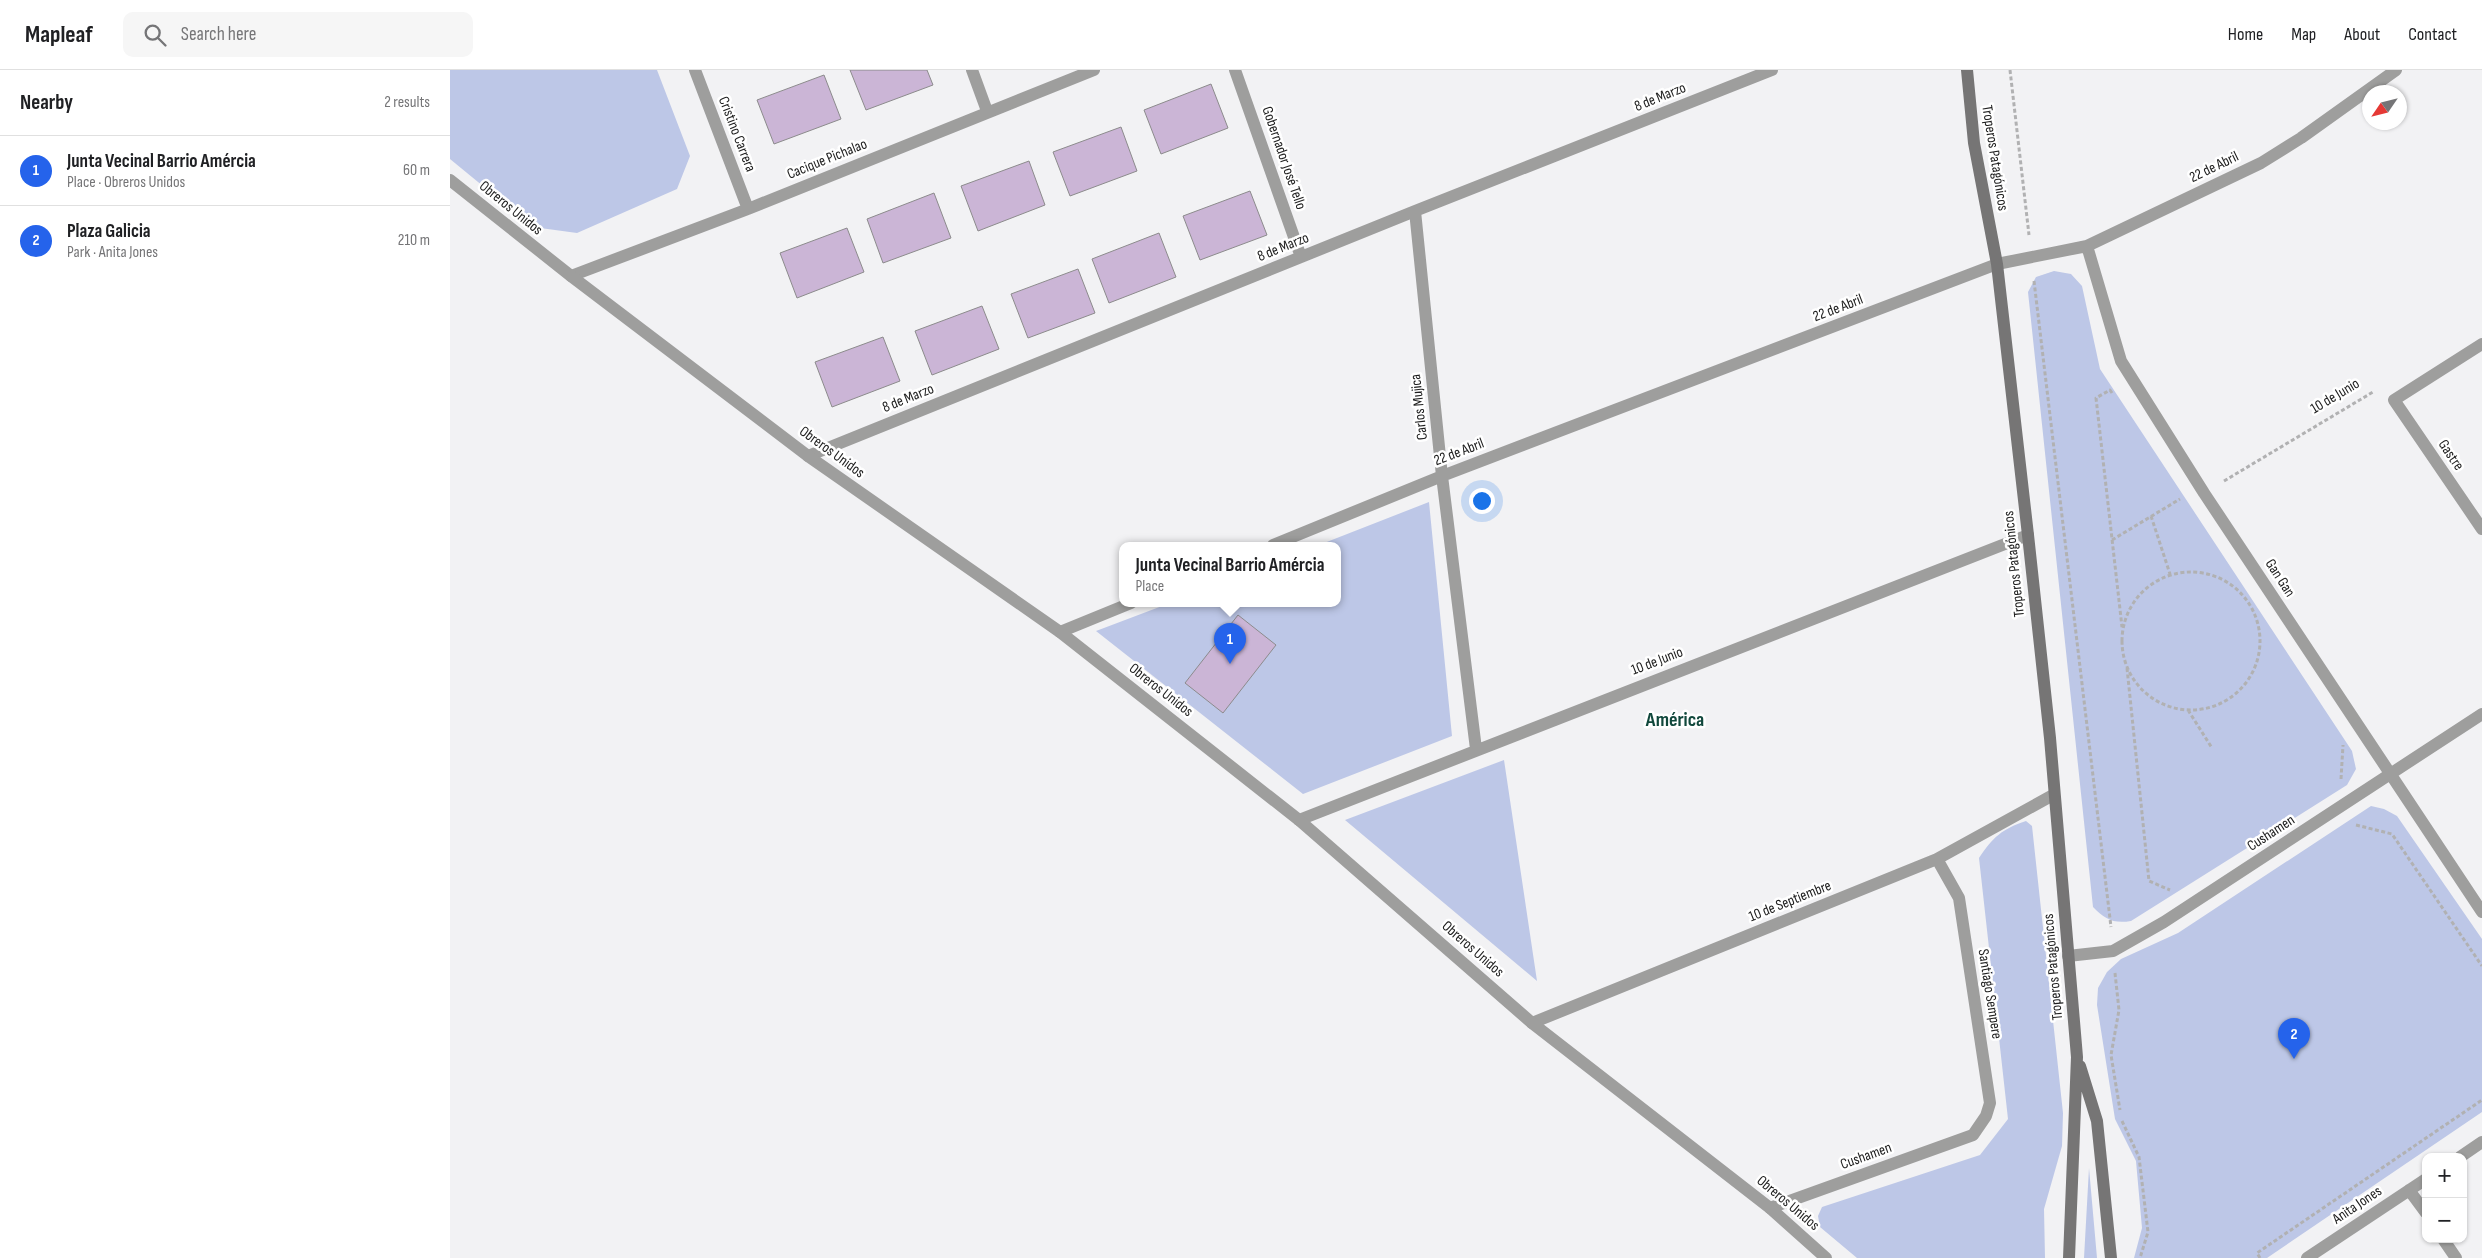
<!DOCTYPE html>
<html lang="en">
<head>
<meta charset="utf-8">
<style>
	body { margin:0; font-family:"Sofia Sans Condensed",sans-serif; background:#f6f6f6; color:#202124 }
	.controls { position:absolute; right:15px; bottom:15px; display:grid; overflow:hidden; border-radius:10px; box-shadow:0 1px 4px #0004 }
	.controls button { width:45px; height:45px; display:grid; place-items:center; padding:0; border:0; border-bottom:1px solid #e0e0e0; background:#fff; color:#202124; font:25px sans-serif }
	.compass { position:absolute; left:1912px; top:15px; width:45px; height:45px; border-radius:50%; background:#fff; box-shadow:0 1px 4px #0004; rotate:235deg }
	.you { position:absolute; left:1031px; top:430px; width:18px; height:18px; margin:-12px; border:4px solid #fff; border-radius:50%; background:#1a73e8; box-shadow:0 0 0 8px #1a73e833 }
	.badge { display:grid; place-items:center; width:32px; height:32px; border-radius:50%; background:#2563eb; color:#fff; font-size:16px; font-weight:700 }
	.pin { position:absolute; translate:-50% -41px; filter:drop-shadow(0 1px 2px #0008) }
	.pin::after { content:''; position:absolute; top:26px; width:18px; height:15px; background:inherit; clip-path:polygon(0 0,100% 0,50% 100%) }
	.popup { position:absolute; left:669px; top:472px; width:222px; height:65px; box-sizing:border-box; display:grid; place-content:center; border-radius:10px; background:#fff; filter:drop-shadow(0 1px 4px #0005); font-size:16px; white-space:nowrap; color:#757577 }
	.popup b { font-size:19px; color:#202124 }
	.popup::after { content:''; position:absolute; left:50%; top:100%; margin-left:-10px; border:10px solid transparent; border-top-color:#fff }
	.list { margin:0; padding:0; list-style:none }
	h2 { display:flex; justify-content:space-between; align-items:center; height:65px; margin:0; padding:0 20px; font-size:21px }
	h2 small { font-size:16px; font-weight:400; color:#757577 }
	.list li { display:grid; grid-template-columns:32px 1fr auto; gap:15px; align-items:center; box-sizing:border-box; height:70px; padding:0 20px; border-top:1px solid #e0e0e0 }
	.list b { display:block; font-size:19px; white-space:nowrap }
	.list p { margin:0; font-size:16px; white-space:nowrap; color:#757577 }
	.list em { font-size:16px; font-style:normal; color:#757577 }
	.icon { flex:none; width:28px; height:28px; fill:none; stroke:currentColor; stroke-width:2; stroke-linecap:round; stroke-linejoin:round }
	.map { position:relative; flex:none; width:2032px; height:1188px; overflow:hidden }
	header { display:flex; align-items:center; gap:30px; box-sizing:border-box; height:70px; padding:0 25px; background:#fff; border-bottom:1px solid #e0e0e0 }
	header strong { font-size:24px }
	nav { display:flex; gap:28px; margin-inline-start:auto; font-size:18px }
	.search { width:350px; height:45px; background:#f6f6f6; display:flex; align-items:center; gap:12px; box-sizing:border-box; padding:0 18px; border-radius:10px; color:#757577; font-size:19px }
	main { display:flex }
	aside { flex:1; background:#fff }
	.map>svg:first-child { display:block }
	.green { fill:#bdc7e7 }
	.building { fill:#cbb5d6; stroke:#8c8b8c }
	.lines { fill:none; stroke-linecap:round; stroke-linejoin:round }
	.path { stroke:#b1b1b2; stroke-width:3; stroke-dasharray:4 2.5; stroke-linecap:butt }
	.minor { stroke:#9e9e9d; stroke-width:12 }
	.tertiary { stroke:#9e9e9d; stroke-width:12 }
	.secondary { stroke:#767575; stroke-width:12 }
	.labels { text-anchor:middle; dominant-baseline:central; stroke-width:5; stroke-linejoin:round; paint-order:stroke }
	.street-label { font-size:15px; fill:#202020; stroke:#fff }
	.district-label { font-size:20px; font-weight:bold; fill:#11483c; stroke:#fff }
</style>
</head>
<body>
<header>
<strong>Mapleaf</strong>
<div class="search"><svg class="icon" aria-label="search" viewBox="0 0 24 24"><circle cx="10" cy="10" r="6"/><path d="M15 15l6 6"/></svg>Search here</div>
<nav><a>Home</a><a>Map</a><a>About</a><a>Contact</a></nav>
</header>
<main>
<aside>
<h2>Nearby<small>2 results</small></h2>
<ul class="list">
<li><span class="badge">1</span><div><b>Junta Vecinal Barrio Amércia</b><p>Place · Obreros Unidos</p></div><em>60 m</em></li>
<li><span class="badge">2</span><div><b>Plaza Galicia</b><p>Park · Anita Jones</p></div><em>210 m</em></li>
</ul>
</aside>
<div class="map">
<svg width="2032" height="1188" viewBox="0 0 2032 1188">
	<rect width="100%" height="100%" fill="#f2f2f4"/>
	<path class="green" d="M0 0H207L240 86 227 119 127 163 83 157 0 89Z
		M1604 201 1621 204 1632 216 1650 299 1902 681 1906 699 1897 715 1681 851C1663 854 1655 849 1643 837L1578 222 1586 207Z
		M979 432 1002 666 853 724 646 561 720 533H888V475H869Z
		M1054 690 1087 911 895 750Z
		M1921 736 1934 739 1947 746 2032 869V1042L1817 1188H1684L1692 1158 1686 1091 1665 1049 1647 935 1648 918 1657 902 1671 889 1728 863Z
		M1576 751 1582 756 1613 1043 1612 1076 1594 1139 1595 1188H1407L1370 1157 1368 1146 1372 1137 1530 1085 1558 1049 1529 788C1543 767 1552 759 1576 751Z
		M1639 1098 1647 1188H1634Z"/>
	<path class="building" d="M400 0H477L483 15 416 40Z
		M374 5 391 49 324 74 307 30Z
		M761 14 778 58 711 84 694 40Z
		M671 57 687 101 620 126 603 82Z
		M579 91 595 135 528 161 511 116Z
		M800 121 817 165 750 190 733 146Z
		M484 123 501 168 433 193 417 149Z
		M397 158 414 202 347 228 330 183Z
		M709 163 726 207 659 233 642 189Z
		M628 199 645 243 578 268 561 224Z
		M532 236 549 279 482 305 465 261Z
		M433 267 450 311 382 337 365 292Z
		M788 545 826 575 773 643 735 613Z"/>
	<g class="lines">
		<path class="path" d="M1560 0 1579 165
			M1584 211 1661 857
			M1662 323 1660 320 1646 328 1672 557
			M1774 411 1923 322
			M1701 446 1720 504
			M1662 470 1730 429
			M1672 571a69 69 0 1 1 138 0a69 69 0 1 1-138 0Z
			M1677 598 1699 811 1720 820
			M1738 640 1762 678
			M1891 709 1893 675
			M1906 755 1942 764 2032 896
			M1665 903 1669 940 1661 985 1670 1040
			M1672 1051 1689 1087 1698 1162 1690 1188
			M1810 1188 1807 1183 2032 1030"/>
		<path class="minor" d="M245 0 298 139
			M522 0 537 41
			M785 0 851 187
			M965 141 992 406 1026 679
			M1637 176 1671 291 1754 423 2032 842
			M121 206 298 139 644 0
			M2032 274 1944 330 2032 459
			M358 386 965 141 1322 0
			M823 475 992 406 1547 194 1637 176 1811 93 1851 68 1946 0
			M610 562 681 533
			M849 750 1578 465
			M1618 886 1663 881 1714 852 2032 644
			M1082 953 1487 789 1603 725
			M2010 1087 2032 1072
			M1959 1120 1976 1143
			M1320 1138 1523 1065 1536 1046 1540 1033 1509 828 1487 789
			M1993 1169 2006 1188
			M1857 1188 1976 1109"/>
		<path class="tertiary" d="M0 110 121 206 358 386 610 562 849 750 1082 953 1320 1138 1376 1188"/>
		<path class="secondary" d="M1517 0 1524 73 1547 194 1578 465 1600 668 1627 987 1619 1188
			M1630 996 1647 1051 1661 1188"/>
	</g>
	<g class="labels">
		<g class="street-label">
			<text transform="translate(1210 27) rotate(-22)">8 de Marzo</text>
			<text transform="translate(287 64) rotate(69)">Cristino Carrera</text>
			<text transform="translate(834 88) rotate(71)">Gobernador José Tello</text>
			<text transform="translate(1545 88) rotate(81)">Troperos Patagónicos</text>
			<text transform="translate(377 89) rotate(-22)">Cacique Pichalao</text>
			<text transform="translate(1764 97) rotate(-26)">22 de Abril</text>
			<text transform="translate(61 138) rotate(39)">Obreros Unidos</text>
			<text transform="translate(833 177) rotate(-22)">8 de Marzo</text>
			<text transform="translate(1388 238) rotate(-21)">22 de Abril</text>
			<text transform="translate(1885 326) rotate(-31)">10 de Junio</text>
			<text transform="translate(458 328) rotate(-22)">8 de Marzo</text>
			<text transform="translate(969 337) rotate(-96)">Carlos Mujica</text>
			<text transform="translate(382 382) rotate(36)">Obreros Unidos</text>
			<text transform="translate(1009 382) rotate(-21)">22 de Abril</text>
			<text transform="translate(2001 385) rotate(56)">Gastre</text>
			<text transform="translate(1564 494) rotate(-96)">Troperos Patagónicos</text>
			<text transform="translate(1830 508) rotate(57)">Gan Gan</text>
			<text transform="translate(1207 591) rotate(-21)">10 de Junio</text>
			<text transform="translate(711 620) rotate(38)">Obreros Unidos</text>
			<text transform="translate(1821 763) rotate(-33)">Cushamen</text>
			<text transform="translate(1340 831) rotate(-22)">10 de Septiembre</text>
			<text transform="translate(1023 879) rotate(41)">Obreros Unidos</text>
			<text transform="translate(1603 897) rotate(-95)">Troperos Patagónicos</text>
			<text transform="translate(1540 924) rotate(81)">Santiago Sempere</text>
			<text transform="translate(1416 1086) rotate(-20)">Cushamen</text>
			<text transform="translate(1338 1133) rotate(40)">Obreros Unidos</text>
			<text transform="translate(1907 1135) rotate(-34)">Anita Jones</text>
		</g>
		<g class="district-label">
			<text x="1225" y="650">América</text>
		</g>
	</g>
</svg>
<div class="controls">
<button>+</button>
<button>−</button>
</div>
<svg class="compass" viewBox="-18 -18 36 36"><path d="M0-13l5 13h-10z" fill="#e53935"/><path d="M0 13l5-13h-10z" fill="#757577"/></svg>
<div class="you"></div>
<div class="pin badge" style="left:780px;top:594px">1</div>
<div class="popup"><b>Junta Vecinal Barrio Amércia</b>Place</div>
<div class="pin badge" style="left:1844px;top:989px">2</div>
</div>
</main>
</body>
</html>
